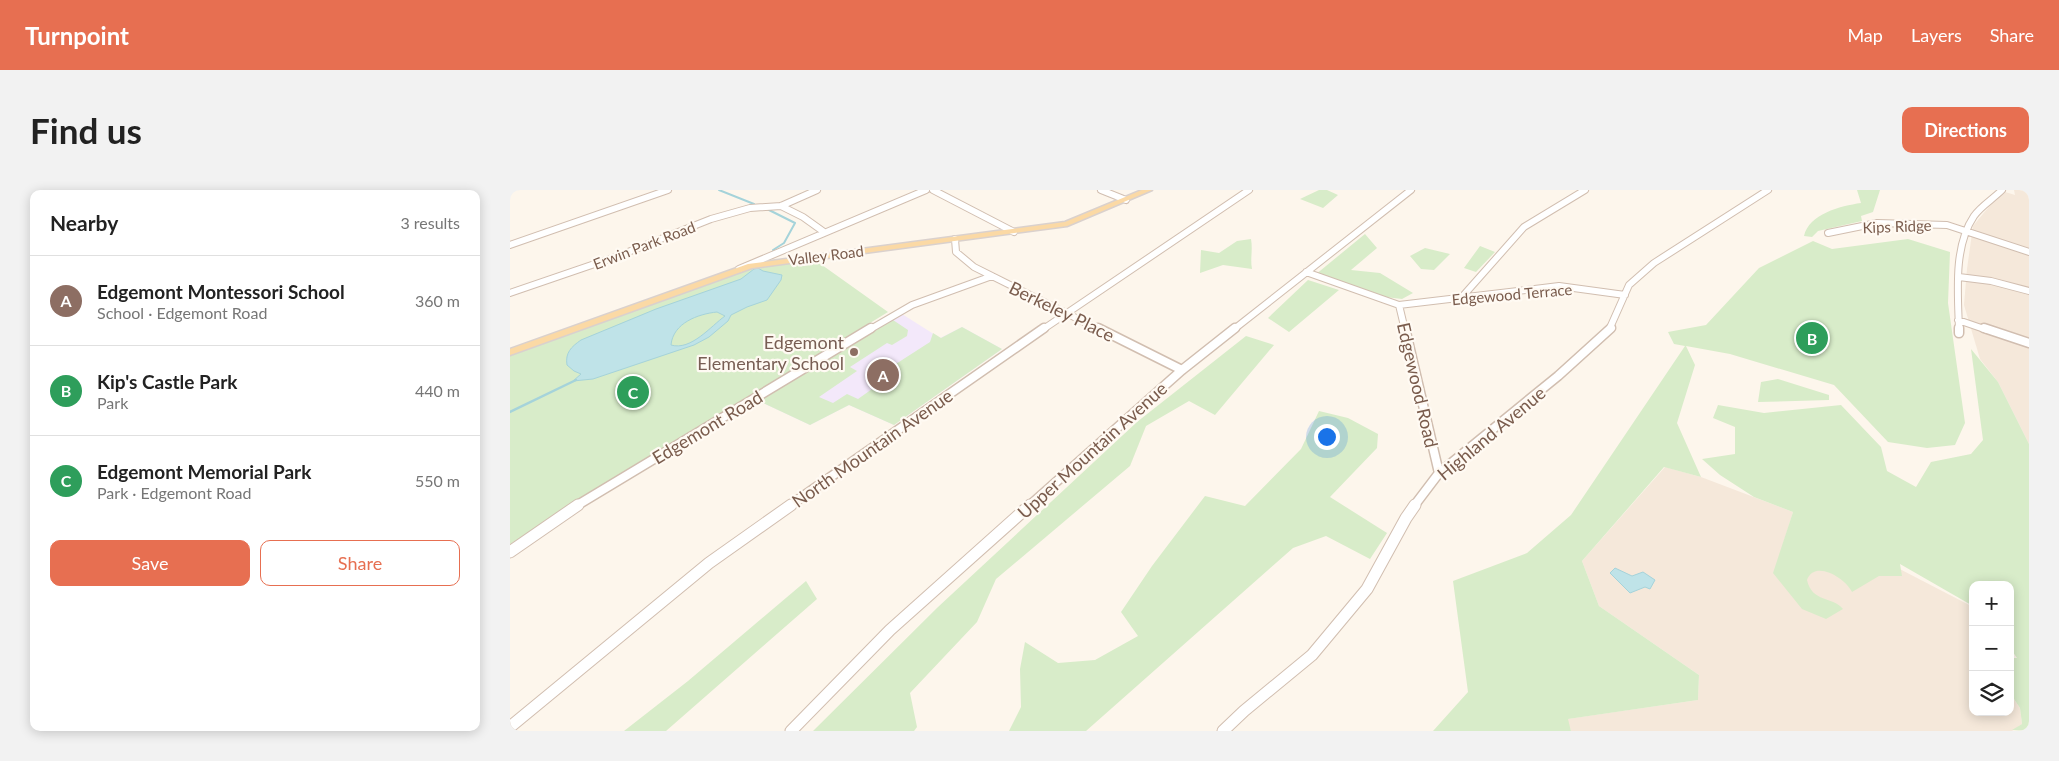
<!DOCTYPE html>
<html lang="en">
<head>
<meta charset="utf-8">
<style>
	body { margin:0; font-family:Lato,sans-serif; background:#f2f2f2; color:#222 }
	.controls { position:absolute; right:15px; bottom:15px; display:grid; overflow:hidden; border-radius:10px; box-shadow:0 2px 12px #0003 }
	.controls button { width:45px; height:45px; display:grid; place-items:center; padding:0; border:0; border-bottom:1px solid #e0e0e0; background:#fff; color:#222; font:25px sans-serif }
	.you { position:absolute; left:816px; top:246px; width:18px; height:18px; margin:-12px; border:4px solid #fff; border-radius:50%; background:#1a73e8; box-shadow:0 0 0 8px #1a73e833 }
	.badge { display:grid; place-items:center; width:32px; height:32px; border-radius:50%; background:#e76f51; color:#fff; font-size:16px; font-weight:700 }
	.pin { position:absolute; translate:-50% -50%; border:2px solid #fff; box-shadow:0 1px 5px #0006 }
	.list { margin:0; padding:0; list-style:none }
	h2 { display:flex; justify-content:space-between; align-items:center; height:65px; margin:0; padding:0 20px; font-size:21px }
	h2 small { font-size:16px; font-weight:400; color:#767676 }
	.list li { display:grid; grid-template-columns:32px 1fr auto; gap:15px; align-items:center; box-sizing:border-box; height:90px; padding:0 20px; border-top:1px solid #e0e0e0 }
	.list b { display:block; font-size:19px; white-space:nowrap }
	.list p { margin:0; font-size:16px; white-space:nowrap; color:#767676 }
	.list em { font-size:16px; font-style:normal; color:#767676 }
	.actions { display:flex; gap:10px; padding:15px 20px }
	.actions a { flex:1; padding:11px 0; border:1px solid #e76f51; border-radius:10px; text-align:center; font-size:18px; color:#e76f51 }
	.actions .main { background:#e76f51; color:#fff }
	.icon { flex:none; width:28px; height:28px; fill:none; stroke:currentColor; stroke-width:2; stroke-linecap:round; stroke-linejoin:round }
	.map { position:relative; flex:none; width:1519px; height:541px; overflow:hidden; border-radius:10px }
	header { display:flex; align-items:center; gap:30px; box-sizing:border-box; height:70px; padding:0 25px; background:#e76f51; color:#fff }
	header strong { font-size:24px }
	nav { display:flex; gap:28px; margin-inline-start:auto; font-size:18px }
	.intro { display:flex; align-items:center; justify-content:space-between; box-sizing:border-box; height:120px; padding:0 30px }
	h1 { margin:0; font-size:35px }
	.button { padding:12px 22px; border-radius:10px; background:#e76f51; color:#fff; font-size:18px; font-weight:700 }
	main { display:flex; gap:30px; padding:0 30px }
	aside { flex:1; background:#fff; border-radius:10px; box-shadow:0 2px 12px #0003 }
	.map>svg:first-child { display:block }
	.residential { fill:#f5e8da }
	.education { fill:#f3e8fa }
	.green { fill:#d8ecc9 }
	.water { fill:#bfe3e8; stroke:#a5d3da; fill-rule:evenodd }
	.lines { fill:none; stroke-linecap:round; stroke-linejoin:round }
	.stream-far1 { stroke:#a5d3da; stroke-width:2 }
	.stream { stroke:#a5d3da; stroke-width:2.5 }
	.minor-far2-casing { stroke:#d1beb0; stroke-width:8 }
	.minor-far1-casing { stroke:#d1beb0; stroke-width:11 }
	.minor-casing { stroke:#d1beb0; stroke-width:13 }
	.major-casing { stroke:#dad1cd; stroke-width:3 }
	.minor-far2 { stroke:#fff; stroke-width:6 }
	.minor-far1 { stroke:#fff; stroke-width:8 }
	.minor { stroke:#fff; stroke-width:11 }
	.major { fill:#fbd9a5; fill-rule:evenodd }
	.education-dot { fill:#8d6e63; stroke:#fffaf3; stroke-width:2 }
	.labels { text-anchor:middle; dominant-baseline:central; stroke-width:4.5; stroke-linejoin:round; paint-order:stroke }
	.far-street-label { font-size:15px; fill:#7a5c4d; stroke:#fffaf3 }
	.street-label { font-size:18px; fill:#7a5c4d; stroke:#fffaf3 }
	.education-label { font-size:18px; fill:#785e54; stroke:#fffaf3; text-anchor:end }
</style>
</head>
<body>
<header>
<strong>Turnpoint</strong>
<nav><a>Map</a><a>Layers</a><a>Share</a></nav>
</header>
<div class="intro"><h1>Find us</h1><a class="button">Directions</a></div>
<main>
<aside>
<h2>Nearby<small>3 results</small></h2>
<ul class="list">
<li><span class="badge" style="background:#8d6e63">A</span><div><b>Edgemont Montessori School</b><p>School · Edgemont Road</p></div><em>360 m</em></li>
<li><span class="badge" style="background:#2e9e5b">B</span><div><b>Kip's Castle Park</b><p>Park</p></div><em>440 m</em></li>
<li><span class="badge" style="background:#2e9e5b">C</span><div><b>Edgemont Memorial Park</b><p>Park · Edgemont Road</p></div><em>550 m</em></li>
</ul>
<div class="actions"><a class="main">Save</a><a>Share</a></div>
</aside>
<div class="map">
<svg width="1519" height="541" viewBox="0 0 1519 541">
	<rect width="100%" height="100%" fill="#fdf6ec"/>
	<path class="residential" d="M1504 0H1519V254L1488 192 1470 169 1454 115 1457 79 1463 36 1492 1 1505 5Z
		M1155 277 1191 287 1283 322 1264 383 1382 375 1463 417V522H1500V503L1510 518 1512 534 1502 541H1061L1057 529 1188 510 1189 485 1089 416 1072 371Z"/>
	<path class="education" d="M392 124 430 148 452 137 492 159 384 235 339 215 300 235 249 211Z"/>
	<path class="green" d="M809 0H817L828 5 813 18 790 9Z
		M1347 0H1370L1363 22 1351 26 1352 31 1308 41 1302 47 1294 46C1299 24 1330 16 1351 13Z
		M855 44 867 58 841 80 870 83 903 103 892 109 875 107 805 85Z
		M741 49C743 60 740 69 742 79L713 75 690 83 691 60 709 63 727 51Z
		M1398 49 1440 62 1438 113 1455 233 1445 255 1417 258 1378 252 1324 195 1220 164 1176 156 1185 175 1167 233 1191 287 1154 277 1072 371 1089 416 1189 485 1188 510 1058 529 1061 541H923L958 502 943 391 1017 363 1061 325 1175 156 1164 154 1158 142 1196 135 1249 78 1303 51 1322 59Z
		M970 56 985 62 966 82 954 78Z
		M915 58 940 64 924 80 911 79 900 66Z
		M305 70 378 122 0 354V166L244 78Z
		M798 90 829 100 779 142 758 128Z
		M383 130 398 140 397 146 382 155 377 153 340 177 347 181 309 207 323 213 337 204 348 209 372 192 364 188 420 152 423 143 431 148 452 137 492 159 384 235 339 215 300 235 249 211Z
		M736 146 764 155 705 225 679 211 636 236 620 276 486 389 467 432 400 503 407 537 404 541H303L428 417 627 232Z
		M1461 159 1488 192 1519 254V541L1502 540 1512 534 1510 518 1500 503V468H1507L1500 458V395H1463V416L1390 374 1392 386H1369L1342 402C1336 389 1305 369 1297 390 1302 413 1323 406 1333 419L1316 429 1292 419 1263 383 1283 322 1244 307 1210 285 1192 269 1225 264V237L1203 228 1208 215 1254 223 1331 215 1371 257 1377 281 1406 297 1421 272 1461 264 1473 250Z
		M1268 189 1319 205V210L1248 212 1251 192Z
		M809 221 838 228 868 244 867 258 820 307 877 343 860 369 816 346 783 358 576 541H499L511 517 510 479 515 452 548 473 585 470 628 446 611 422 642 376 695 306 735 316 791 259Z
		M296 391 307 409 156 541H114L178 491Z"/>
	<path class="water" d="M248 78 253 81 272 85 271 90 257 110 237 117 221 125 218 131 199 147 184 155 83 189 63 191 71 184 64 181 57 175C55 163 61 157 71 150L146 119 231 89 244 79ZM207 122 215 126C201 136 181 161 161 155 163 133 188 124 207 122Z
		M1105 378 1122 386 1133 382 1145 390 1140 399 1135 397 1120 403 1100 383Z"/>
	<g class="lines">
		<path class="stream-far1" d="M209 0 244 14
			M257 19 285 33 274 53 263 60"/>
		<path class="stream" d="M0 222 66 190"/>
		<defs>
			<path id="minor-far2" d="M423 0 504 42
				M591 0 616 10
				M271 16 293 27 314 42
				M1318 43 1367 33 1437 35 1519 62
				M445 49 446 62 464 77 590 140
				M0 55 158 0
				M229 79 416 0
				M796 82 889 115 895 140
				M1449 87 1481 91 1519 101
				M0 103 108 66 201 29 240 18 271 16 307 0
				M952 107 1014 37 1075 0
				M889 115 1049 96 1115 105
				M1448 130 1477 140
				M359 140 402 115 482 86
				M532 140 739 0
				M723 140 901 0
				M1099 140 1119 95 1144 73 1258 0
				M1449 140C1448 104 1443 57 1464 26 1471 16 1483 9 1492 0"/>
			<path id="minor-far1" d="M588 138 672 180
				M895 138 929 283
				M1449 138V143
				M1474 138 1519 153
				M66 316 361 138
				M279 316 534 138
				M519 316 672 180 725 138
				M904 316 929 283 1048 186 1101 138"/>
			<path id="minor" d="M0 362 68 315
				M0 537 199 373 281 315
				M281 541 380 440 520 315
				M713 541 734 521 802 465 857 399 896 328 905 315"/>
			<path id="major" d="M632 0H642L557 36 242 78 0 165V159L238 74 555 32Z"/>
		</defs>
		<use href="#minor-far2" class="minor-far2-casing"/>
		<use href="#minor-far1" class="minor-far1-casing"/>
		<use href="#minor" class="minor-casing"/>
		<use href="#major" class="major-casing"/>
		<use href="#minor-far2" class="minor-far2"/>
		<use href="#minor-far1" class="minor-far1"/>
		<use href="#minor" class="minor"/>
		<use href="#major" class="major"/>
	</g>
	<circle class="education-dot" cx="344" cy="162" r="5"/>
	<g class="labels">
		<g class="far-street-label">
			<text transform="translate(1387 36) rotate(-2)">Kips Ridge</text>
			<text transform="translate(134 55) rotate(-21)">Erwin Park Road</text>
			<text transform="translate(316 65) rotate(-7)">Valley Road</text>
			<text transform="translate(1002 104) rotate(-5)">Edgewood Terrace</text>
		</g>
		<g class="street-label">
			<text transform="translate(552 121) rotate(26)">Berkeley Place</text>
			<text transform="translate(908 195) rotate(77)">Edgewood Road</text>
			<text transform="translate(197 237) rotate(-31)">Edgemont Road</text>
			<text transform="translate(981 243) rotate(-40)">Highland Avenue</text>
			<text transform="translate(362 258) rotate(-35)">North Mountain Avenue</text>
			<text transform="translate(582 260) rotate(-42)">Upper Mountain Avenue</text>
		</g>
		<g class="education-label">
			<text x="334" y="152">Edgemont<tspan x="334" dy="21">Elementary School</tspan></text>
		</g>
	</g>
</svg>
<div class="controls">
<button>+</button>
<button>−</button>
<button><svg class="icon" aria-label="layers" viewBox="0 0 24 24"><path d="M12 4l9 5-9 5-9-5zM3 14l9 5 9-5"/></svg></button>
</div>
<div class="you"></div>
<div class="pin badge" style="left:373px;top:185px;background:#8d6e63">A</div>
<div class="pin badge" style="left:1302px;top:148px;background:#2e9e5b">B</div>
<div class="pin badge" style="left:123px;top:202px;background:#2e9e5b">C</div>
</div>
</main>
</body>
</html>
